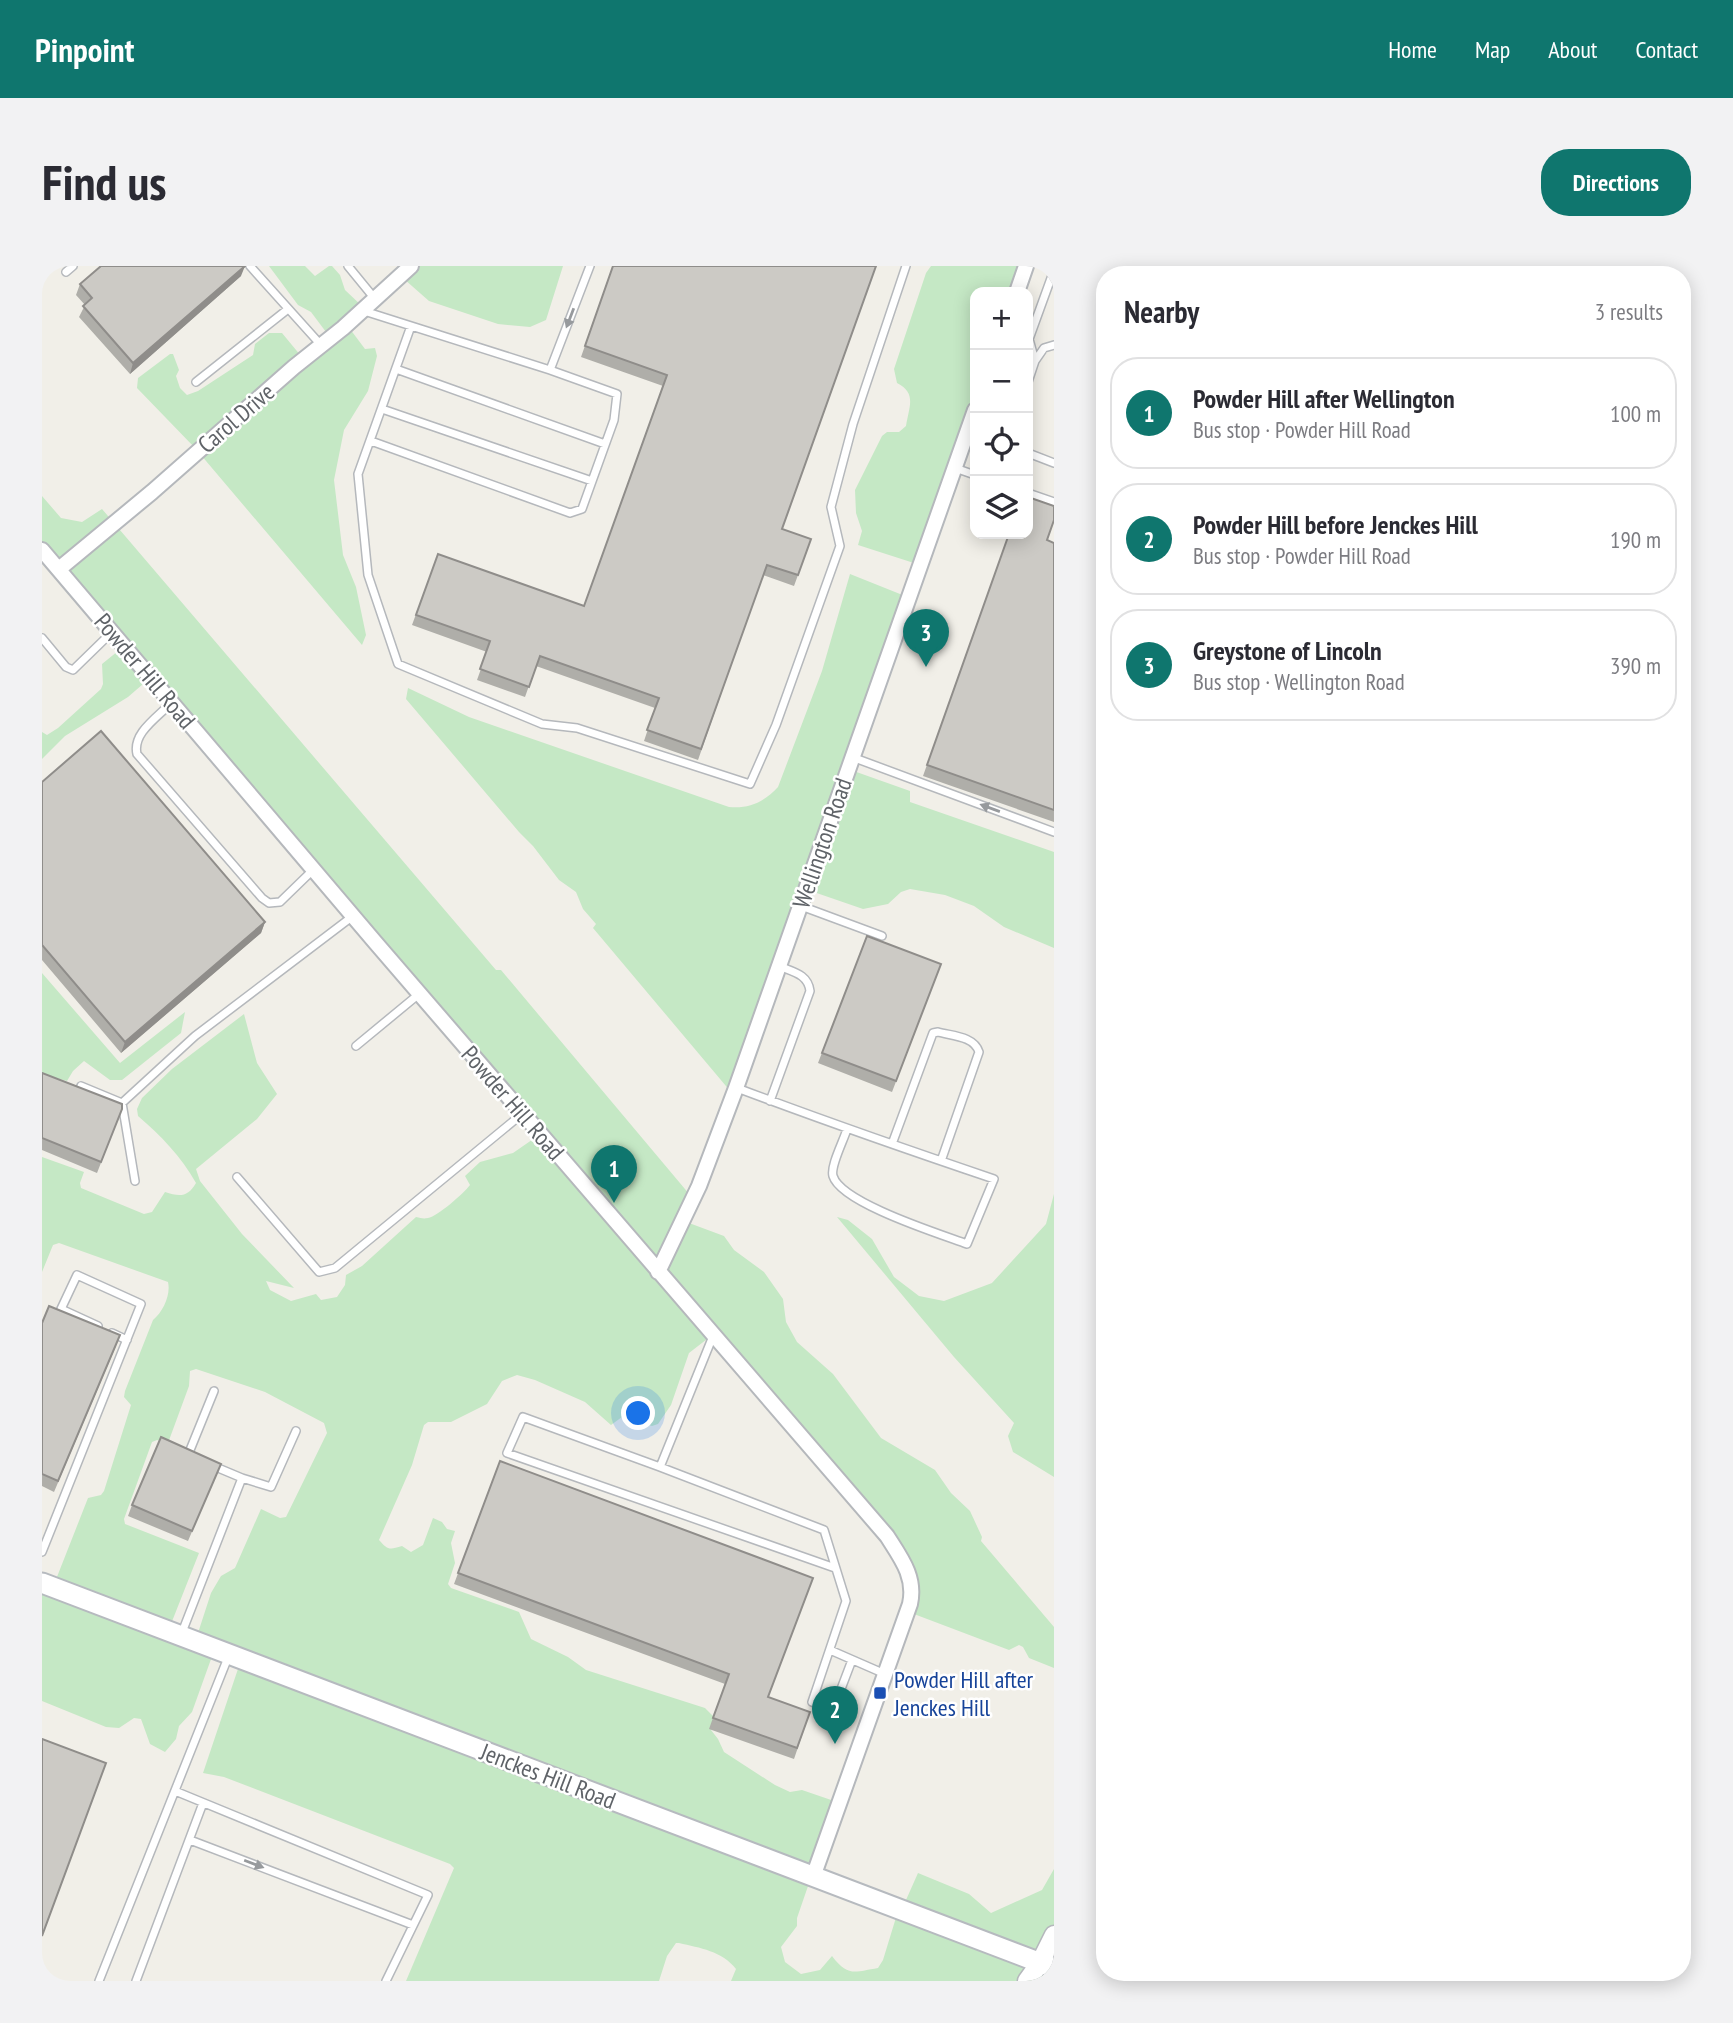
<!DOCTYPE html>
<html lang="en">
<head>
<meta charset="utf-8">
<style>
	body { margin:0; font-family:"PT Sans Narrow",sans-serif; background:#f2f2f3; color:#2b2b33 }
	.controls { position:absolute; right:21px; top:21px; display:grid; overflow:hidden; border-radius:14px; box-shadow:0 4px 18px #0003 }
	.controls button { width:63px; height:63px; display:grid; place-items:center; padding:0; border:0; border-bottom:2px solid #e1e1e2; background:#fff; color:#2b2b33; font:35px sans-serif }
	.you { position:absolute; left:597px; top:1148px; width:24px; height:24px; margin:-18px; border:5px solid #fff; border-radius:50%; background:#1a73e8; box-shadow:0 0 0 10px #1a73e833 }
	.badge { display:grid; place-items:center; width:46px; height:46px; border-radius:50%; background:#0f766e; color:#fff; font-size:23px; font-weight:700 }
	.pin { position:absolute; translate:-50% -58px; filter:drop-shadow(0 2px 4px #0008) }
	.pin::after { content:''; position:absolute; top:37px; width:24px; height:21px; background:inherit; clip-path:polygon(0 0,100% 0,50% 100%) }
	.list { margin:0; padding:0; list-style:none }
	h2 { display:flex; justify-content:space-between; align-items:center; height:91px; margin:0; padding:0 28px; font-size:30px }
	h2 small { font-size:23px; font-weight:400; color:#7c7c81 }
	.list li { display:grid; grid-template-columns:46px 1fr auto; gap:21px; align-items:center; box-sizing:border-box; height:112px; margin:0 14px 14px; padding:0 14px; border:2px solid #e1e1e2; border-radius:28px }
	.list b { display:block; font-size:26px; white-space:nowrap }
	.list p { margin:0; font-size:23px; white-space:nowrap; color:#7c7c81 }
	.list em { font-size:23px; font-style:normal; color:#7c7c81 }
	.icon { flex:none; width:38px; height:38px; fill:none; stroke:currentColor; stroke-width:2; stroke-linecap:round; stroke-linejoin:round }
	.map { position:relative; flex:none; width:1012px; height:1715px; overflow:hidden; border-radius:28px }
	header { display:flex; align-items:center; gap:42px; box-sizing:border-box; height:98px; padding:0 35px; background:#0f766e; color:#fff }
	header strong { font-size:33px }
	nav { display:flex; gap:38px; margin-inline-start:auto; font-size:24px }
	.intro { display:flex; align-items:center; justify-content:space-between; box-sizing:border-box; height:168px; padding:0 42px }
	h1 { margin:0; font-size:49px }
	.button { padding:18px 32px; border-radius:28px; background:#0f766e; color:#fff; font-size:24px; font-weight:700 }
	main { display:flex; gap:42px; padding:0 42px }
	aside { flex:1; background:#fff; border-radius:28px; box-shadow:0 4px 18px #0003 }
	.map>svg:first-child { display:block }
	.green { fill:#c5e8c5; fill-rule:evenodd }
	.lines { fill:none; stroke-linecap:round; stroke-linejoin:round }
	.service-casing { stroke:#b5b8bc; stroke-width:10 }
	.minor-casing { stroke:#b5b8bc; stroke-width:18 }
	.tertiary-casing { stroke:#b5b8bc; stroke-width:21 }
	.secondary-casing { stroke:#b6babf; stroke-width:23 }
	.service { stroke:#fff; stroke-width:7 }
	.minor { stroke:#fff; stroke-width:14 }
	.tertiary { stroke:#fff; stroke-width:18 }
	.secondary { stroke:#fff; stroke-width:19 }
	.wall { fill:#afaea9 }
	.shaded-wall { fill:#8f8d8a }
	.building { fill:#cccac5; stroke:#8f8d8a; stroke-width:2 }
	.oneway { fill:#979a9d }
	.transit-dot { fill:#1a4fb4; stroke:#fff; stroke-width:2.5 }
	.labels { text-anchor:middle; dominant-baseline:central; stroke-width:5; stroke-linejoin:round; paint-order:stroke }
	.street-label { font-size:24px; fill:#5f6368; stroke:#fff }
	.transit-label { font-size:24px; fill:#164399; stroke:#fff; text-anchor:start }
</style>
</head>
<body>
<header>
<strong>Pinpoint</strong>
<nav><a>Home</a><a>Map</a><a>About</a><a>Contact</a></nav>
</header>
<div class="intro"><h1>Find us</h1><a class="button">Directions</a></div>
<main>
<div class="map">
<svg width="1012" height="1715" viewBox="0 0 1012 1715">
	<rect width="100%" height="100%" fill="#f1efe8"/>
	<path class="green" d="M227 0H263L273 10 287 0H290L298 9 303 24 321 41 305 59 323 83 333 82 335 90 326 125 302 164 292 214 301 289 314 321 324 369 320 379 153 182 95 122 96 112 128 88H131L137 104 134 110 138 122 145 129 156 125 211 89 213 78 227 67H240L259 90 287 70 269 46 256 39Z
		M368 0H521L504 54 488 61 456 58 387 35 362 13Z
		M889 0H982L973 26H933V139L875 298 816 279 820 265 814 247 813 224 840 170 845 166H857L864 160C867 141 875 127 855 117L852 103 884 7Z
		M0 230 19 252 40 256 60 243 454 704H459L648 929 653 937 647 957 682 970 692 984 722 1006 741 1033 744 1056 755 1076 791 1108 839 1172 893 1204 909 1227 928 1245 940 1271 939 1275 1012 1361V1402L987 1392 981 1381 977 1379 967 1384 864 1345 869 1327 842 1267 669 1070 647 1087 629 1139 616 1158 610 1160 580 1151 569 1159 543 1136 493 1114 475 1109 460 1115 445 1138 409 1156H386L382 1159 370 1199 337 1274C346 1284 347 1284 360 1280L369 1286 381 1279 391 1252 400 1256 405 1263 413 1265 409 1277 413 1297 406 1318 409 1322 477 1346 489 1373 526 1391 544 1404 663 1442 673 1452 669 1464 676 1473 682 1486 733 1519 748 1526 760 1524 795 1536 755 1652V1660L739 1681 743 1696 759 1708 778 1704 790 1690C806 1711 812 1706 836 1702L841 1694 856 1645 860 1643 876 1607 927 1628 949 1647 1000 1624 1012 1603V1679L1002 1697 1012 1703V1715H689L694 1703C680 1685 658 1682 637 1677H634L625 1690 617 1715H364L412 1602 408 1598 182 1511 161 1507 200 1391 173 1382 150 1446 137 1460 134 1473 123 1486 108 1478 99 1453 92 1452 77 1462 64 1461 0 1435V1315L13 1316 46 1232 59 1229 62 1225 89 1139 82 1131 83 1125 111 1054C121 1046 129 1029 126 1016L17 977 11 979 0 1006V891L42 906 38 917 39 922 102 948 110 946 123 926C138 931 146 931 154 917 139 890 119 870 96 850L95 843 100 832 130 803 202 748 215 797 235 828 215 853 154 903 158 915 200 968 252 1022 224 1015 228 1024 249 1035 274 1028 279 1034 295 1031 303 1019 304 1009 320 1000 374 951C379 952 381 953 386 952 396 950 421 928 428 919L423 910 438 896 471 887 497 869 108 412 86 431 23 470 0 493V466L5 469 16 462 59 423 61 418 60 398 81 381 0 284ZM154 1103 223 1126 282 1157 285 1167 244 1251 238 1252 219 1243 193 1302 179 1310 169 1327 155 1370 127 1363 157 1287 83 1258 82 1253 110 1176 115 1174 126 1177 147 1120 148 1105Z
		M808 308 863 330 806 503 868 525V536L1012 586V682L962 661 932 640 903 629 868 623 859 626 846 638 821 643 763 623 689 826 551 662 554 658 541 643 534 626 517 614 491 580 477 566 364 433 366 422 427 451 687 541C707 543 722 536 736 521L780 405Z
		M0 707 78 797 143 746 139 767 80 814H68L42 795 31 805 25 815 0 808Z
		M1012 928V1211L971 1186 966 1170 972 1157 912 1091 795 951 806 954 830 973 852 1011 877 1030 902 1035 950 1017 1004 958Z"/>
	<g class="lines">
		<defs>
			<path id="service" d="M208 0 279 79
				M306 0 333 33
				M24 6 31 0
				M322 45 508 104 575 128 572 154 540 243 528 247 329 175
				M369 60 316 208 326 309 356 398 500 458 535 462 708 518 734 459 798 280 789 241 811 158 864 0
				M993 95 987 73 1012 4
				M354 103 563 178
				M508 104 548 0
				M154 116 246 43
				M986 116 993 95 1002 82 1012 79
				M340 143 550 215
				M986 187 1012 197
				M913 202 933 209
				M986 227 1012 236
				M0 372 24 401 31 404 70 366
				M129 437C116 451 90 467 95 488L220 632 227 637 238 636 272 603
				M810 491 1012 566
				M759 640 840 670
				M314 780 377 728
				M39 820 80 837 153 770 311 650
				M695 822C780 854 866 884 952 913L925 978C898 968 799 937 791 910 788 900 802 874 805 863
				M728 835 768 725C766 708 751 706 737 700
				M80 837 93 915
				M850 878 891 767 896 766C910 770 932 770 937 786L899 895
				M195 911 277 1006 293 1002 480 848
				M70 1067 85 1074
				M671 1070 618 1201 481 1151 465 1187 793 1302
				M149 1190 146 1189 172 1125
				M618 1201 782 1264 804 1335 770 1436 791 1444 810 1394
				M200 1212 229 1221 254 1165
				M0 1286 99 1038 35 1009 19 1043 56 1060
				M139 1369 200 1212 169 1199
				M788 1384 843 1408
				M133 1525 386 1629 344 1715
				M148 1574 371 1659
				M57 1715 187 1389
				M94 1715 161 1537"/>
			<path id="minor" d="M975 26 984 0
				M0 284 333 676 845 1270C859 1292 874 1311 868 1338L771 1611
				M17 303 110 226 252 101 301 62 369 0
				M616 1006 657 920 694 822 933 144"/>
			<path id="tertiary" d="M985 1715 998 1697 1012 1669"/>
			<path id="secondary" d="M0 1317 1012 1702"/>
		</defs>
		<use href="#service" class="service-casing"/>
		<use href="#minor" class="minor-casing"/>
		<use href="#tertiary" class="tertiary-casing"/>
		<use href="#secondary" class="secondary-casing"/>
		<use href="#service" class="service"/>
		<use href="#minor" class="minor"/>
		<use href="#tertiary" class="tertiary"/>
		<use href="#secondary" class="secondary"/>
	</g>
	<path class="wall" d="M571 0 740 263 756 309 752 320 721 309 656 494 602 475 613 442 494 400 483 431 435 414 445 386 370 359 396 288 542 340 621 120 539 91Z
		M199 10 88 108 37 51 43 39 34 29 38 18Z
		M967 268 1005 274 1012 277V556L881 510Z
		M0 516 223 656 219 667 79 787 0 694Z
		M825 670 899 698 850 826 776 797Z
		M0 807 80 843 55 907 0 884Z
		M0 1057 74 1080 12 1226 0 1220Z
		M458 1195 726 1431 768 1446 752 1493 667 1463 683 1418 412 1318Z
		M179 1198 146 1275 86 1250 90 1239Z"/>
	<path class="shaded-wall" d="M203 0 199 10 88 108 91 97Z
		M223 656 219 667 79 787 83 776Z"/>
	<path class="building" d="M59 0H203L91 97 41 40 50 32 38 18Z
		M571 0H834L740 263 769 273 756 309 725 299 659 483 605 464 617 432 498 390 487 421 438 403 448 375 374 349 396 288 542 340 625 109 543 80Z
		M986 231 1012 240V254L1005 274 1012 277V544L885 499 967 268H986Z
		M59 465 223 656 83 776 0 679V516Z
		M825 670 899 698 854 815 780 787Z
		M0 807 80 838V843L59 896 0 872Z
		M7 1040 78 1069 16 1215 0 1208V1057Z
		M119 1171 179 1198 150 1265 90 1239Z
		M458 1195 771 1312 726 1431 768 1446 755 1482 671 1452 687 1408 416 1307Z
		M0 1473 64 1497 0 1670Z"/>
	<defs><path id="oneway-solid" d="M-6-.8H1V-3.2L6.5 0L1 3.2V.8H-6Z" transform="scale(1.75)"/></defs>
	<g class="oneway">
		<use href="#oneway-solid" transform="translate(528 52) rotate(111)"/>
		<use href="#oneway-solid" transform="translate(948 542) rotate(-160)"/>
		<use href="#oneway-solid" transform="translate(212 1598) rotate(21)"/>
	</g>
	<rect class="transit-dot" x="831" y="1420" width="14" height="14" rx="3.5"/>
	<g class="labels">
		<g class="street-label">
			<text transform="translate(194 152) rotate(-41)">Carol Drive</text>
			<text transform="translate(103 405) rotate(50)">Powder Hill Road</text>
			<text transform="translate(780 577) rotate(-71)">Wellington Road</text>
			<text transform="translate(471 837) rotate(49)">Powder Hill Road</text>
			<text transform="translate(506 1510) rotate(21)">Jenckes Hill Road</text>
		</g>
		<g class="transit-label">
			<text x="852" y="1413">Powder Hill after<tspan x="852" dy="28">Jenckes Hill</tspan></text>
		</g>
	</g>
</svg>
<div class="controls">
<button>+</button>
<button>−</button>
<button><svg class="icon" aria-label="locate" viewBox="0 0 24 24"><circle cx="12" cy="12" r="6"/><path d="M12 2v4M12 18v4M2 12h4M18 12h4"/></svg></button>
<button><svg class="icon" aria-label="layers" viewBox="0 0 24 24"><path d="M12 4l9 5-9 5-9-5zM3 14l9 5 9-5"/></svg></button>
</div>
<div class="you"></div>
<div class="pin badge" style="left:572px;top:937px">1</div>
<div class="pin badge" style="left:793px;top:1478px">2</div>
<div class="pin badge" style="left:884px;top:401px">3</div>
</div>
<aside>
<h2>Nearby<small>3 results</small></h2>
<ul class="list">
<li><span class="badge">1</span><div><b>Powder Hill after Wellington</b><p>Bus stop · Powder Hill Road</p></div><em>100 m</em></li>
<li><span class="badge">2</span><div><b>Powder Hill before Jenckes Hill</b><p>Bus stop · Powder Hill Road</p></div><em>190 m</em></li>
<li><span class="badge">3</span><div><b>Greystone of Lincoln</b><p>Bus stop · Wellington Road</p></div><em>390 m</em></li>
</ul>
</aside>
</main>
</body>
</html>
